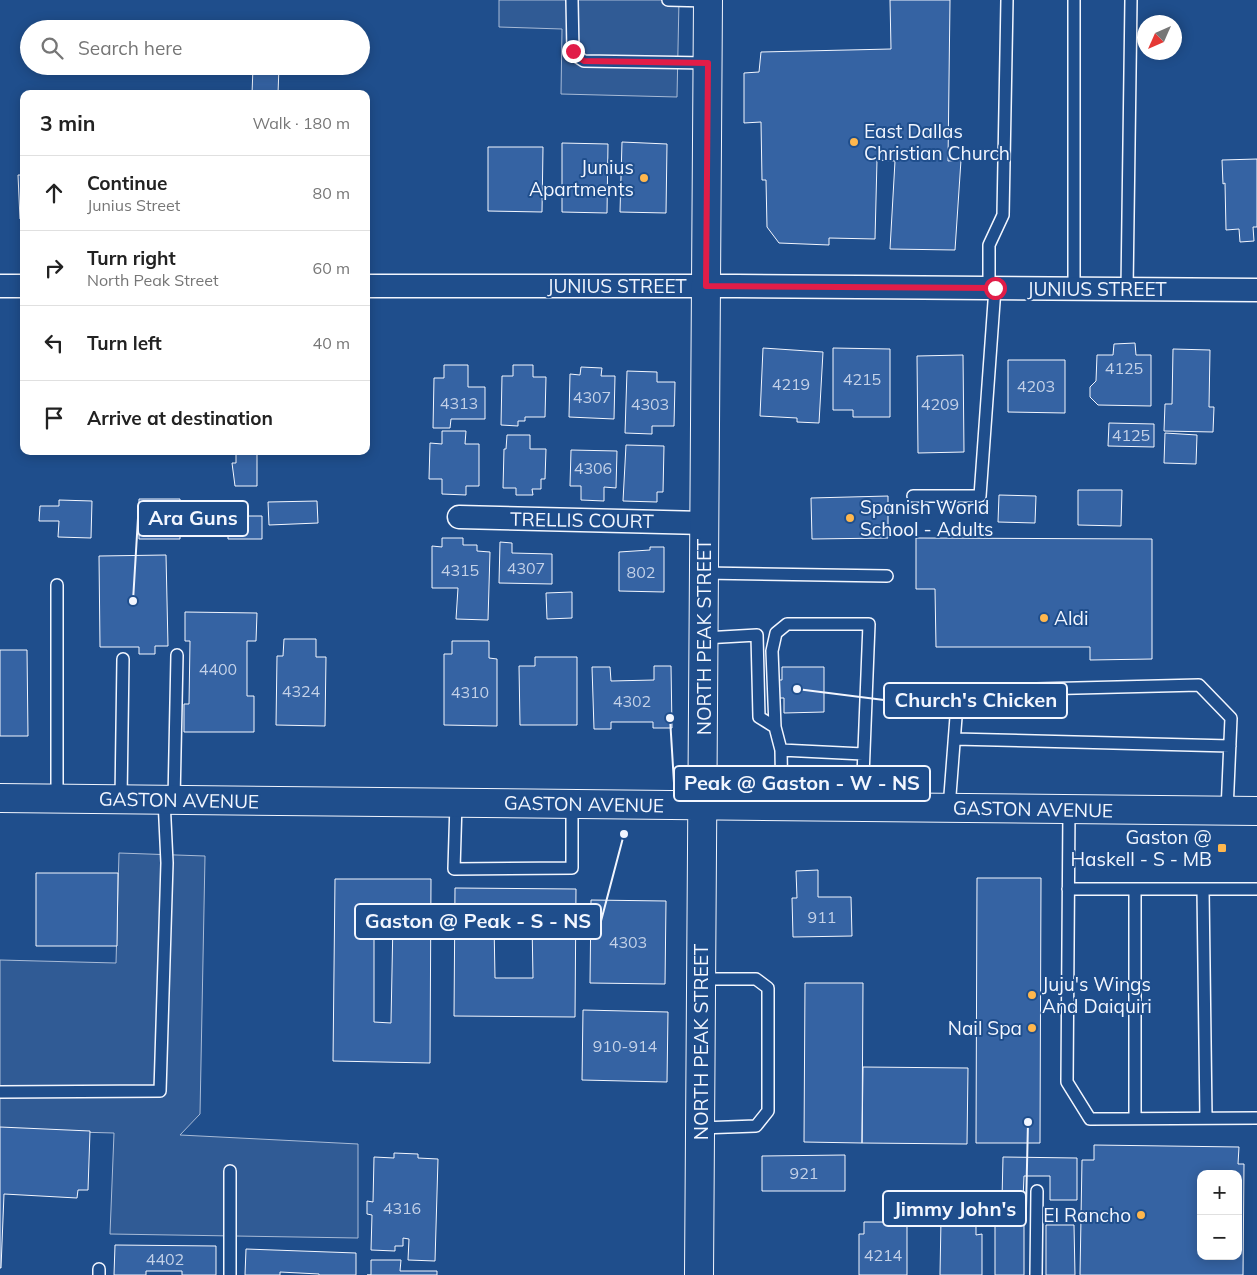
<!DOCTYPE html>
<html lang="en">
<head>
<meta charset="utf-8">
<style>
	body { margin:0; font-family:Mulish,sans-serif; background:#f2f2f2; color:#222 }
	.controls { position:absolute; right:15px; bottom:15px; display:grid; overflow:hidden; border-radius:10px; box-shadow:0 2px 12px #0003 }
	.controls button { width:45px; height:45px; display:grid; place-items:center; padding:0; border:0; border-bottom:1px solid #e0e0e0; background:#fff; color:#222; font:25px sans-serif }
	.compass { position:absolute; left:1137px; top:15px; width:45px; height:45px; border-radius:50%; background:#fff; box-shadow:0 2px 12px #0003; rotate:225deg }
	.stop { position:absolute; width:15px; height:15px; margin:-11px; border:4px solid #e11d48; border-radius:50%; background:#fff }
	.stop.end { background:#e11d48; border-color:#fff; box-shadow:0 1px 5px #0008 }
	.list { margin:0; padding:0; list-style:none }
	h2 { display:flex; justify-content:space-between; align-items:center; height:65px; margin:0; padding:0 20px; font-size:21px }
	h2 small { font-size:16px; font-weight:400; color:#767676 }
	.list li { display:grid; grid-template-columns:32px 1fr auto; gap:15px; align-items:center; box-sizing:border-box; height:75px; padding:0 20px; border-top:1px solid #e0e0e0 }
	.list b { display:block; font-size:19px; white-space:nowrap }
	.list p { margin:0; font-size:16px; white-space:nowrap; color:#767676 }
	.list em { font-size:16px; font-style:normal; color:#767676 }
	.icon { flex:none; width:28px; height:28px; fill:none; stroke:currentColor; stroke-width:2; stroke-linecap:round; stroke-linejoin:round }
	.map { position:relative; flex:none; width:1257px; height:1275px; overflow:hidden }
	.search { position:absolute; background:#fff; box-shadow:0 2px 12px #0003; left:20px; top:20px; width:350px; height:55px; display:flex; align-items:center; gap:12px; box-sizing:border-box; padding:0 18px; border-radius:28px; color:#767676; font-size:19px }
	.panel { position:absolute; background:#fff; box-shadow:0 2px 12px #0003; left:20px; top:90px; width:350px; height:365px; border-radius:10px }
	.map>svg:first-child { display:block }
	.parking { fill:#305b95; stroke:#a8bbd7 }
	.building { fill:#3563a3; stroke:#f2f6ff; fill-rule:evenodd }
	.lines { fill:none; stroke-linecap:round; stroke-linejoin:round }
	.service-casing { stroke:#f2f6ff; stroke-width:14 }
	.minor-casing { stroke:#f2f6ff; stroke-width:25 }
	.secondary-casing { stroke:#f2f6ff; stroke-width:30 }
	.service { stroke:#1f4e8c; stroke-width:11 }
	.minor { stroke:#1f4e8c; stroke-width:22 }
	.secondary { stroke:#1f4e8c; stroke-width:28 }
	.route { stroke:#e11d48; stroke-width:6 }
	.poi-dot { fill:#ffb74d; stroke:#1f4e8c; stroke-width:2 }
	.labels { text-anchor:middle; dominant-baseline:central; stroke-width:4; stroke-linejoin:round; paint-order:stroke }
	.number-label { font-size:16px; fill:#c3d1e8 }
	.poi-label { font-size:19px; fill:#f2f6ff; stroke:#1f4e8c; text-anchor:start }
	.street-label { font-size:19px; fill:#f2f6ff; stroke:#1f4e8c }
	.leader { fill:none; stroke:#f2f6ff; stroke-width:2 }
	.callout-dot { fill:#f2f6ff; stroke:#1f4e8c; stroke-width:2 }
	.callout { fill:#1f4e8c; stroke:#f2f6ff; stroke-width:2 }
	.callout-label { font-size:20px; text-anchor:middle; font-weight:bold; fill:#f2f6ff }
</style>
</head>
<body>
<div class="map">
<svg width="1257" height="1275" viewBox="0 0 1257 1275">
	<rect width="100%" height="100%" fill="#1f4e8c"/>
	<path class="parking" d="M499 0H679L677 97 561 94 562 29 499 27Z
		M119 853 205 856 200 1114 180 1135 358 1144V1238L110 1234 114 1133 0 1130V960L116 963Z"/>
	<path class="building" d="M890 0H950L948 161 961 160 955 250 890 249 895 161 877 160 875 239 829 238V245L779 243 767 227 766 180H762L761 122 744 123V73L759 72 761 52 891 49Z
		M113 66H152V69H113Z
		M279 66 278 94H252L253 67Z
		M366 131H369L366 188Z
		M622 142 667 144 666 213 620 212Z
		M562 143 608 144 607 213 562 212Z
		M488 147H543L542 212 488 211Z
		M1257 159V227H1253L1254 241 1240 242 1239 229 1226 230 1225 183 1223 184 1222 160Z
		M18 175H24V218L20 219Z
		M1135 343 1136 355H1151V406L1098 405 1090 397V387L1096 381 1097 355H1113L1114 344Z
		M763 348 823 352 819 423 797 422V418L760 416Z
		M833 348 890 349V417H853V410H833Z
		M1173 349 1210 350 1209 407H1214L1213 432 1164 431 1165 404H1172Z
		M963 355 964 452 918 453 917 356Z
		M1008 360H1065V413L1008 412Z
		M444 365H468V387H485V419H451L450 428H433L434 378H444Z
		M513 365H533V377H546L545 417H525V421H518V426L501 425 502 376H513Z
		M581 367 602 368 601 376H615L614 419 569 417 570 374 580 375Z
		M627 371 657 372V382H675L674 426H652V434L625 433Z
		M1109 423 1154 424V447L1108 446Z
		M442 431H466L465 444H479V486H466V495L442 494V479H429L430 443 442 444Z
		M1165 433 1197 435 1196 464 1164 463Z
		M507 435H530V449H546L545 479H541V489H532L533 495H516V488H503L504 449H506Z
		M626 445 664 446 663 492H657V502L623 501Z
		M571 450 617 451 616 488 604 487V501L581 500V486H570Z
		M236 451H257V486H235L232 463H236Z
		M1078 490H1122L1121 526 1078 525Z
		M999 495 1036 496 1035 523 998 522Z
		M888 496V538L812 539 811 498Z
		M139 499H180V539H139Z
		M59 500 92 501 91 538 58 537 59 521H39L40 506H59Z
		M317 501 318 523 269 525 268 502Z
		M228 516H262V539H228Z
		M442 538H463V545H477V551L490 552 488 620 456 619 458 588H432V546L442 547Z
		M916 538 1152 539V659L1090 660V647H936L935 589H916Z
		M500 542 512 543V553L552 554V584L499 583Z
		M650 547H664V592L619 591V552L650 550Z
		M166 555 168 646H155V654H139V647H100L99 556Z
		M572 592V618L547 619 546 593Z
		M185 612 257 613 256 641H247V696H254V732H184V704H189L190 641H185Z
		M284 639H316V657H326L325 726 276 725 277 656H283Z
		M452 641H489V658L497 659V726L444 725V654H452Z
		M0 650H27L28 736H0Z
		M535 657H577V725H520L519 666H535Z
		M654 666H671L672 728H653V722H611V729H594L592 667H610L611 681 654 680Z
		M782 667H824V712L784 713V698H774L770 680H782Z
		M818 870V897H851L852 936 793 937 792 898H797L796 871Z
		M36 873H118L117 946H36Z
		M977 878H1041L1040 1143H976Z
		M335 879H431L430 1063 333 1061ZM393 920 391 1023 374 1022V921Z
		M455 888 576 889 575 1017 454 1016ZM494 923H532L533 978H495Z
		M591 900 666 901 665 984 590 983Z
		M805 983H863L862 1143 804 1142Z
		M583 1010 668 1012 667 1082 582 1080Z
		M863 1067 968 1068 967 1144 862 1143Z
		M0 1127 90 1131 88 1190H78L77 1198 4 1194 1 1268H0Z
		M1094 1145 1239 1147 1238 1164H1244L1243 1275H1080L1082 1160H1094ZM1201 1174H1238V1256H1201Z
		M394 1153 418 1154V1158L438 1159 435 1261 408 1260 409 1239 403 1238V1246H395V1251L371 1250 372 1215 367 1214V1201L373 1202 374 1157 394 1158Z
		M845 1155V1191H762V1156Z
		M1003 1157 1077 1158V1200H1050V1176H1024L1023 1199H1002Z
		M941 1219H976V1235L982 1234V1275H940Z
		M864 1222H907V1275H859V1234H864Z
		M995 1224H1024V1275H995Z
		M1046 1225H1074L1075 1275H1046Z
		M115 1245 216 1246V1275H182V1271H146V1275H114Z
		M246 1249 356 1253V1275H319V1274L280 1272V1275H245Z
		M371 1260H401L400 1271H437V1275H367H371Z"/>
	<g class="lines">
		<defs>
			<path id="service" d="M572 0 573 51 576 56 584 61 708 63
				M668 0 708 1
				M1074 0V289
				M989 288V245L1003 215 1007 0
				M1127 289 1131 0
				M913 496H980L995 288
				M704 573 887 576
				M57 585V798
				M704 638 757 635 759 717 775 727 781 750 782 806
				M775 727 772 651 776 633 787 624H869L863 776 860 807
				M955 739 1230 746
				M781 750 863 754
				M121 799 123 659
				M174 800 177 655
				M456 803 454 869 572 868V804
				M949 808 958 691 1199 685 1231 718 1227 811
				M1069 809 1067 1082 1090 1119 1257 1118
				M1068 889H1257
				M1135 889V1118
				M1203 889 1206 1118
				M0 1092 160 1091 167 863 164 799
				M700 1128 756 1126 768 1111V988L756 979H701
				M99 1269V1275
				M230 1275V1171
				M1036 1275 1037 1191"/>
			<path id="minor" d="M0 286H24
				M366 286H737L1257 290
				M459 517 704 523"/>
			<path id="secondary" d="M0 798 1257 811
				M699 1275 708 0"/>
		</defs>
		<use href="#service" class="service-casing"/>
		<use href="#minor" class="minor-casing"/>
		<use href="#secondary" class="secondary-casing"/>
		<use href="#service" class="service"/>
		<use href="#minor" class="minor"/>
		<use href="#secondary" class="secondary"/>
	</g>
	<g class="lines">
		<path class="route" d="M573 51 576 56 584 61 708 63 706 286 995 288"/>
	</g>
	<g class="poi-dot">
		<circle cx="854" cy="142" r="5"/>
		<circle cx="644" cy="178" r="5"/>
		<circle cx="850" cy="518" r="5"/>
		<circle cx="1044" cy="618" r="5"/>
		<rect x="1217" y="843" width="10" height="10" rx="2.5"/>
		<circle cx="1032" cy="995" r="5"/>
		<circle cx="1032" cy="1028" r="5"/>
		<circle cx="1141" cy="1215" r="5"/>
	</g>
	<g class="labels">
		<g class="number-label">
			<text x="1124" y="368">4125</text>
			<text x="862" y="379">4215</text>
			<text x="791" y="384">4219</text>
			<text x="1036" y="386">4203</text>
			<text x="592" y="397">4307</text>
			<text x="459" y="403">4313</text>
			<text x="650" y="404">4303</text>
			<text x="940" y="404">4209</text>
			<text x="1131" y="435">4125</text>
			<text x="593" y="468">4306</text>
			<text x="526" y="568">4307</text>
			<text x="460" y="570">4315</text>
			<text x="641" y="572">802</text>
			<text x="218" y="669">4400</text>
			<text x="301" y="691">4324</text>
			<text x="470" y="692">4310</text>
			<text x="632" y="701">4302</text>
			<text x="822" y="917">911</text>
			<text x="628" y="942">4303</text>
			<text x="625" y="1046">910-914</text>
			<text x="804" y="1173">921</text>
			<text x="402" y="1208">4316</text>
			<text x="883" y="1255">4214</text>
			<text x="165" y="1259">4402</text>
		</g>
		<g class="poi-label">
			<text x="864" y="131">East Dallas<tspan x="864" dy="22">Christian Church</tspan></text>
			<text x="634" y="167" text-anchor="end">Junius<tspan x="634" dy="22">Apartments</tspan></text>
			<text x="860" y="507">Spanish World<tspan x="860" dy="22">School - Adults</tspan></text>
			<text x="1054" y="618">Aldi</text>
			<text x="1212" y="837" text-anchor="end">Gaston @<tspan x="1212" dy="22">Haskell - S - MB</tspan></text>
			<text x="1042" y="984">Juju's Wings<tspan x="1042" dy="22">And Daiquiri</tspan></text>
			<text x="1022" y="1028" text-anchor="end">Nail Spa</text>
			<text x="1131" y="1215" text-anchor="end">El Rancho</text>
		</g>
		<g class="street-label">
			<text x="617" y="286">JUNIUS STREET</text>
			<text x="1097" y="289">JUNIUS STREET</text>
			<text transform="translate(582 520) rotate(1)">TRELLIS COURT</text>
			<text transform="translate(704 637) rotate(-90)">NORTH PEAK STREET</text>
			<text transform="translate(179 800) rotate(1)">GASTON AVENUE</text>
			<text transform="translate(584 804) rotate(1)">GASTON AVENUE</text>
			<text transform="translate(1033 809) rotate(1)">GASTON AVENUE</text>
			<text transform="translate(701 1042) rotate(-90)">NORTH PEAK STREET</text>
		</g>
	</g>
	<path class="leader" d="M133 601L138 518M797 689L884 700M670 718L674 783M624 834L601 921M1028 1122L1026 1209"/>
	<g class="callout-dot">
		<circle cx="133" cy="601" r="5"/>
		<circle cx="797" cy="689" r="5"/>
		<circle cx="670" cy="718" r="5"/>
		<circle cx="624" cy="834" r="5"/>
		<circle cx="1028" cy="1122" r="5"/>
	</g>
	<g class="callout">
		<rect x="138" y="501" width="110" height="35" rx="5"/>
		<rect x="884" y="683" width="183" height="35" rx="5"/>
		<rect x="674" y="766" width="256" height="35" rx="5"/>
		<rect x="355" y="904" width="246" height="35" rx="5"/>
		<rect x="883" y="1191" width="143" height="35" rx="5"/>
	</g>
	<g class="callout-label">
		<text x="193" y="525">Ara Guns</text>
		<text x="976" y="707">Church's Chicken</text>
		<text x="802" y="790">Peak @ Gaston - W - NS</text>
		<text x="478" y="928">Gaston @ Peak - S - NS</text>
		<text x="955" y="1216">Jimmy John's</text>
	</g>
</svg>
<div class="controls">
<button>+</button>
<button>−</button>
</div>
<svg class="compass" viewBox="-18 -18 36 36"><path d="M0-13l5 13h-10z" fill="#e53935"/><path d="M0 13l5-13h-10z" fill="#767676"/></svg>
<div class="stop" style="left:995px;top:288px"></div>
<div class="stop end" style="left:573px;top:51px"></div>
<div class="search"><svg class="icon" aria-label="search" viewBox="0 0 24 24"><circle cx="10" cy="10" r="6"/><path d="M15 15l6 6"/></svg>Search here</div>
<section class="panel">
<h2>3 min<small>Walk · 180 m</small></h2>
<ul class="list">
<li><svg class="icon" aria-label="ahead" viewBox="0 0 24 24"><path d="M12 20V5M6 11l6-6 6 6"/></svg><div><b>Continue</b><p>Junius Street</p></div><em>80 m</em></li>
<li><svg class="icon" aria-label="right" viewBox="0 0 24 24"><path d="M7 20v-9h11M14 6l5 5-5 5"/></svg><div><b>Turn right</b><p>North Peak Street</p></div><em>60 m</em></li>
<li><svg class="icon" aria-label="left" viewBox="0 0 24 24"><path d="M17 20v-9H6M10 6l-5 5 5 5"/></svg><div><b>Turn left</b></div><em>40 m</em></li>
<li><svg class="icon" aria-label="arrive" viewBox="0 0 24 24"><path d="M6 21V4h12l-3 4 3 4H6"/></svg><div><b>Arrive at destination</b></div></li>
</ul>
</section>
</div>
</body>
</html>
